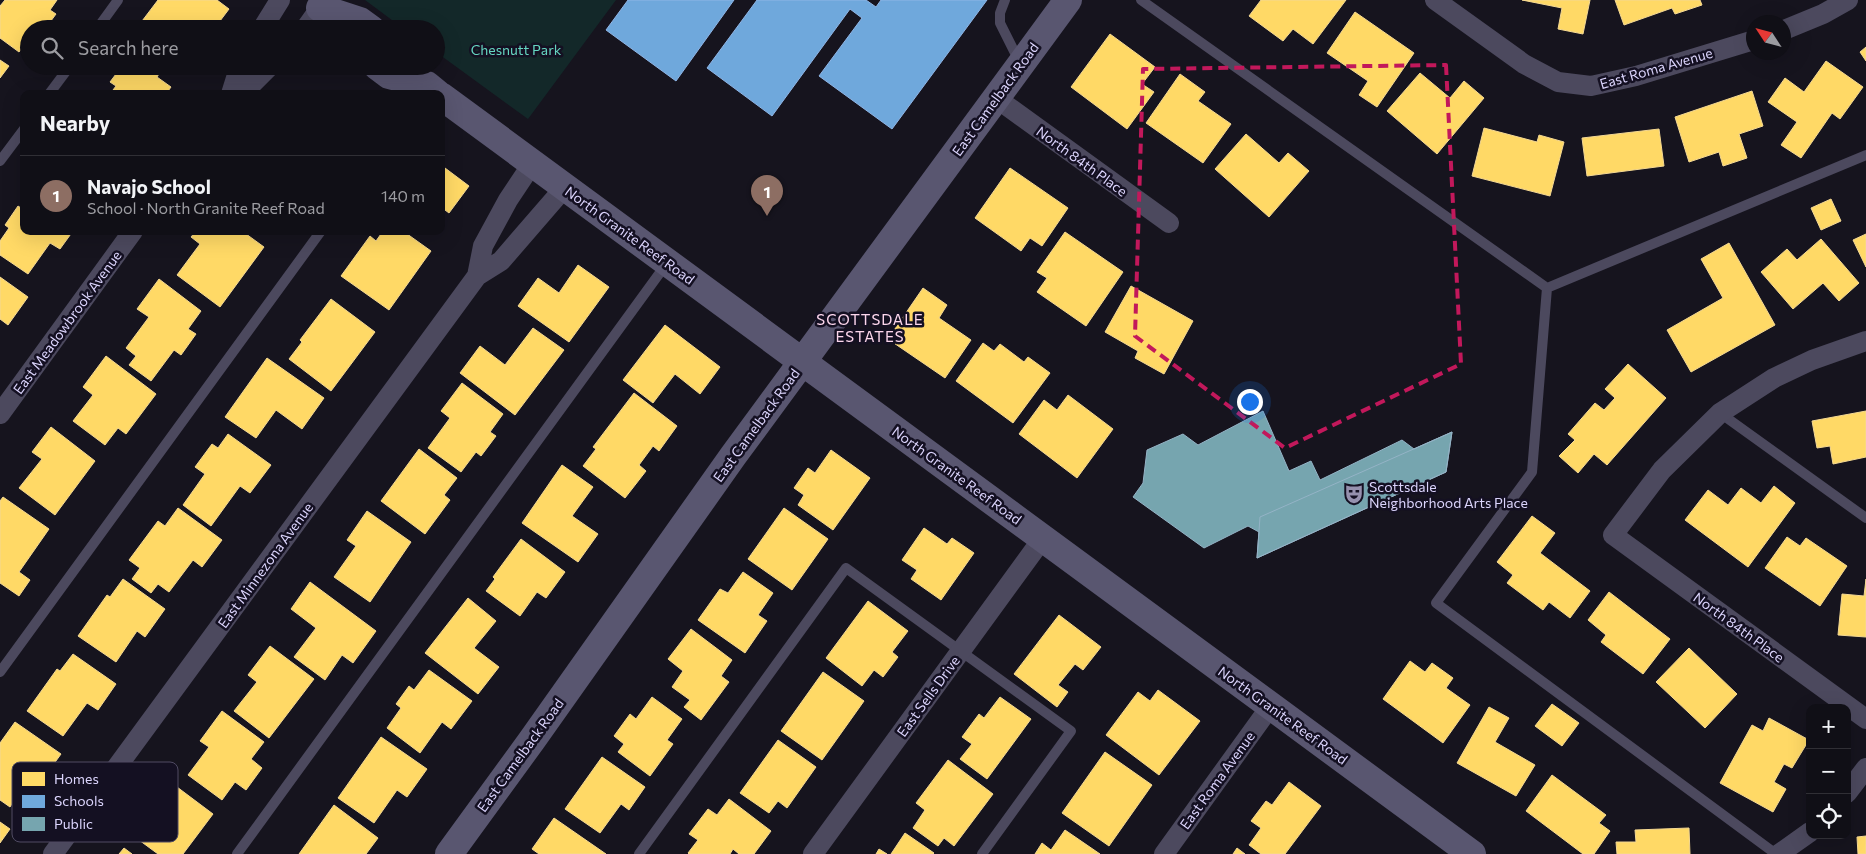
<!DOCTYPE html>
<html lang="en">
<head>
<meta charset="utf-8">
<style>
	body { margin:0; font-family:Commissioner,sans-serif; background:#19181f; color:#f1f3f6 }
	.controls { position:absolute; right:15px; bottom:15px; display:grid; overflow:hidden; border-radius:10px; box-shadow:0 5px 20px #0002 }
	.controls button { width:45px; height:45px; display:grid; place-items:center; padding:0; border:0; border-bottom:1px solid #302f35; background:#100f16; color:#f1f3f6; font:25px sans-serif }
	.compass { position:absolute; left:1746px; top:15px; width:45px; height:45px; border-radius:50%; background:#100f16; box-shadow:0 5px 20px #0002; rotate:306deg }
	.you { position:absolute; left:1249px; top:401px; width:18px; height:18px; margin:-12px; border:4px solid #fff; border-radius:50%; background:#1a73e8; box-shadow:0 0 0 8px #1a73e833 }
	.badge { display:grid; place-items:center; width:32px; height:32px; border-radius:50%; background:#8c9099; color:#fff; font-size:16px; font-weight:700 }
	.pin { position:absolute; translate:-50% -41px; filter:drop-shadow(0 1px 2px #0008) }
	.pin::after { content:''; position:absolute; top:26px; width:18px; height:15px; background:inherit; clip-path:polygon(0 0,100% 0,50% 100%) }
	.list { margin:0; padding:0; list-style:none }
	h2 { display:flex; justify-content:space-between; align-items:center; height:65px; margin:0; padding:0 20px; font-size:21px }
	h2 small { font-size:16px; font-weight:400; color:#9c9ca1 }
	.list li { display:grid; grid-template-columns:32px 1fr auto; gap:15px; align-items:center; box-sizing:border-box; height:80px; padding:0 20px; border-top:1px solid #302f35 }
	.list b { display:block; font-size:19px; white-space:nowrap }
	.list p { margin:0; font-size:16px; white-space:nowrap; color:#9c9ca1 }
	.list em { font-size:16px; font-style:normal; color:#9c9ca1 }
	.icon { flex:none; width:28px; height:28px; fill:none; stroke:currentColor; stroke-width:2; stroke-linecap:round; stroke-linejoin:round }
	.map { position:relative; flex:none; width:1866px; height:854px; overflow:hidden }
	.search { position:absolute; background:#100f16; box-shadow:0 5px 20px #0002; left:20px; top:20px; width:425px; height:55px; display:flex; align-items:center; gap:12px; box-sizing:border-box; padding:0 18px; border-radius:28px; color:#9c9ca1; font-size:19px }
	.panel { position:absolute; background:#100f16; box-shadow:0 5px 20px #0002; left:20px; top:90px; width:425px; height:145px; border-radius:10px }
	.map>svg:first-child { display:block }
	.green { fill:#132829 }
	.homes { fill:#ffd966; stroke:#f4d893 }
	.schools { fill:#6fa8dc; stroke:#8fb5e6 }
	.public { fill:#76a5af; stroke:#94b3c6 }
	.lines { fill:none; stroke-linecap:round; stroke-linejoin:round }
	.lane { stroke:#4c495e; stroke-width:10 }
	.street { stroke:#4c495e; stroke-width:20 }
	.secondary { stroke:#595670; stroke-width:28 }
	.marked { fill:none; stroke:#c2185b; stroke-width:4; stroke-dasharray:10 6; stroke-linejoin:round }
	.labels { text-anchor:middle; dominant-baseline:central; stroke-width:5; stroke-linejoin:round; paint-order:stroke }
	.park-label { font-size:14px; fill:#65d6c1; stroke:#141022 }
	.street-label { font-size:14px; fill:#dbd4fc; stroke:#141022 }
	.poi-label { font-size:14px; fill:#dbd4fc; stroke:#141022; text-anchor:start }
	.neighbourhood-label { font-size:15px; letter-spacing:1px; fill:#fcd6ec; stroke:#141022 }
	.key { fill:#141022; stroke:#504b63; stroke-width:1 }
	.key-label { font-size:14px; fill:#dbd4fc }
</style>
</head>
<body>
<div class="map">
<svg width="1866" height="854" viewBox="0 0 1866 854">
	<rect width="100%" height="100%" fill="#16141e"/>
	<path class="green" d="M365 0H616L528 119 436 52V29H404Z"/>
	<path class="homes" d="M5 0H57L50 10 56 14 45 29H29V39L19 52 0 38V6Z
		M158 0H217L229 9 214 29H136Z
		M1261 0H1346L1313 44 1293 29 1283 41 1249 16Z
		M1522 0H1590L1583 34 1558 29 1562 8Z
		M1615 0H1700L1702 5 1675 14 1672 8 1624 25Z
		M1355 12 1414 53 1377 107 1359 95 1368 81 1327 53Z
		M1110 34 1155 67 1142 84 1154 92 1127 129 1071 87Z
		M1866 47V61L1860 52Z
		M0 60 9 66 0 78Z
		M1826 61 1863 87 1840 119 1832 113 1801 158 1781 145 1797 122 1768 102 1785 78 1804 92Z
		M122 66 130 68 132 66H164L157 77 171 87 166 94H110L116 86 110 82Z
		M1420 73 1450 98 1464 81 1484 98 1437 154 1387 111Z
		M1180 74 1205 92 1198 101 1231 124 1203 163 1146 123Z
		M1752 91 1763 126 1739 134 1747 158 1723 166 1719 152 1689 162 1675 117Z
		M1484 128 1537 142 1539 135 1564 142 1550 196 1472 176Z
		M1659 129 1664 166 1587 176 1582 138Z
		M1246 134 1279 163 1288 153 1309 171 1269 217 1215 169Z
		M441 165 469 186 449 213 441 207Z
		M1010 168 1068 208 1042 246 1030 238 1021 251 975 218Z
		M1831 199 1841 221 1821 230 1811 208Z
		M18 206 24 210V231H73L60 249 50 243 28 274 0 255V241L9 228 5 225Z
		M196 231H242L264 247 220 307 177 275 200 244 191 237Z
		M383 231H403L431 251 389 310 341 276 370 236 376 241Z
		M1065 232 1123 272 1086 326 1037 292 1047 278 1037 272Z
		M1866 234V267L1853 240Z
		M1821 239 1859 283 1839 301 1823 283 1793 309 1761 272 1787 249 1797 260Z
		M1729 243 1775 325 1691 372 1667 330 1723 298 1701 259Z
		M578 265 609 287 569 342 518 306 538 278 559 293Z
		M0 277 28 297 8 325 0 319Z
		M159 279 201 311 188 329 196 334 181 355 174 350 151 381 129 365 136 356 126 348 149 317 137 309Z
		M1131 286 1193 321 1164 374 1135 358 1138 351 1105 332Z
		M923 288 947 305 939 318 971 340 945 378 888 339Z
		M331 299 375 332 331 391 289 359 302 342 300 340Z
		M665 325 720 367 700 394 675 374 653 403 623 380Z
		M533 328 564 350 515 415 460 373 480 346 505 365Z
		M983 343 994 351 1000 344 1024 362 1028 357 1050 373 1013 423 956 381Z
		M106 356 156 394 126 434 118 428 105 445 73 421 93 395 83 387Z
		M267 358 324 398 302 429 276 410 256 438 225 417Z
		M1628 364 1666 398 1607 465 1594 454 1578 473 1559 456 1575 440 1568 434 1595 403 1604 410 1615 398 1605 389Z
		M462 383 503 414 490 432 496 436 481 456 476 452 461 472 428 448 450 418 441 411Z
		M634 393 677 426 659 451 653 446 639 465 646 471 625 498 583 466 596 449 593 447Z
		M1068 395 1113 429 1077 478 1019 434 1044 400 1057 410Z
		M1866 411V457L1833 464 1830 446 1817 448 1812 421Z
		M51 427 95 461 55 515 19 488 42 459 32 452Z
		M228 434 271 465 250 493 240 486 211 526 183 505 205 474 195 467 212 444 218 448Z
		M419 449 457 478 444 495 450 500 425 534 381 501Z
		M831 450 870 478 833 530 798 505 804 495 794 488 808 468 815 473Z
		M562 465 593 487 572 516 598 534 578 562 522 523Z
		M1774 486 1795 503 1748 567 1685 520 1708 490 1728 505 1741 488 1761 503Z
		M3 497 49 529 19 572 30 580 19 596 0 583V501Z
		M178 508 222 540 202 567 193 560 169 592 158 584 151 593 132 579 140 568 129 560 158 521 165 526Z
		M784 508 828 539 792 590 748 559Z
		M367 511 411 542 370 602 334 577 356 546 347 540Z
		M1532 516 1555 533 1540 553 1590 591 1570 618 1549 602 1543 610 1507 583 1513 575 1497 562Z
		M924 528 947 544 952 538 974 553 941 600 911 579 917 570 902 560Z
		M1787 537 1800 546 1806 538 1847 566 1820 606 1765 568Z
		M521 539 565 572 546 598 537 592 520 616 486 591 495 579 493 577Z
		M743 572 773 593 758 615 767 621 745 653 698 620 720 589 728 593Z
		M123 579 165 609 145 637 137 631 116 662 78 636 107 595 110 597Z
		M1866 579V637L1838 635 1842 594 1864 596Z
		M310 582 376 631 353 663 342 655 325 680 294 657 316 628 291 609Z
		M1609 592 1670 639 1643 674 1601 642 1606 635 1588 620Z
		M468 598 496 621 474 648 499 667 478 694 425 653Z
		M868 601 908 631 892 652 898 657 883 677 874 670 862 686 826 658Z
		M1059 615 1101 647 1083 670 1075 664 1058 685 1068 692 1057 707 1014 674Z
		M691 629 732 660 721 676 729 682 701 720 684 707 690 700 672 687 683 671 668 659Z
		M270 646 314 679 269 738 234 711 257 682 248 675Z
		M1689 648 1737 694 1705 728 1656 682Z
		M73 654 116 684 98 710 87 703 63 736 27 711 57 669 60 671Z
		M1410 661 1425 672 1432 663 1453 678 1446 688 1470 705 1443 743 1383 699Z
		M429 670 472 701 451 729 442 722 420 753 387 728 401 708 396 704 409 686 414 690Z
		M823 672 864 701 822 760 781 731Z
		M1158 690 1200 721 1159 775 1106 735 1138 692 1150 701Z
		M652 697 682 719 667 740 673 744 650 776 618 752 624 744 614 736 630 714 636 719Z
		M1000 697 1031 719 987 779 960 759 972 744 962 737 979 714 984 718Z
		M1552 704 1579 723 1562 746 1535 726Z
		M1489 707 1509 718 1495 742 1535 765 1516 796 1457 763Z
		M222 711 264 742 251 759 262 768 246 790 235 782 222 800 188 775 209 747 200 741Z
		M1769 718 1809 740 1792 768 1784 764 1774 782 1786 789 1773 812 1720 783 1752 725 1763 731Z
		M15 722 61 754 40 783 31 776 10 807 0 800V743Z
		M381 737 427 769 407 797 397 790 374 823 338 798Z
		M778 740 816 767 787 808 778 801 769 813 740 793Z
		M1105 752 1152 785 1109 846 1062 813Z
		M602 757 645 787 629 810 621 804 600 833 565 809Z
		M948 760 993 794 954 846 944 838 938 846 913 828 925 810 916 803Z
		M1552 775 1606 815 1599 823 1610 831 1594 854H1583L1526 811Z
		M169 781 213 814 183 854H158L139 840 157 817 147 810Z
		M1289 782 1321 806 1285 854H1261L1249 845 1261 828 1251 821 1266 801 1272 805Z
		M729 799 771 831 754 854H739L733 849 730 854H689L688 853 698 840 689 834 708 809 717 815Z
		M334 805 378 838 366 854H299Z
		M554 818 606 854H539L532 849Z
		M0 822 10 829 0 843Z
		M1689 828 1690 854H1617L1616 842H1636L1635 830Z
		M1065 830 1100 854H1035L1042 843 1051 850Z
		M905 833 934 853 933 854H891Z
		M1866 836V854H1858L1857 837Z
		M124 848 132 854H119Z
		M1237 848 1245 854H1233Z
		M879 849 887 854H876Z"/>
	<path class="schools" d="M628 0H734L676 81 606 30Z
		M757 0H866L876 7 881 0H987L892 129 819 76 862 18 850 9 772 116 707 68Z"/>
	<path class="public" d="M1263 411 1289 471 1311 461 1320 480 1402 440 1414 449 1452 432 1446 472 1257 558 1259 532 1248 526 1204 548 1133 497 1143 483 1147 450 1183 434 1198 445Z
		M1452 432 1446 472 1257 558 1260 517Z"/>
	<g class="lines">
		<path class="lane" d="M1005 0 1000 13V23L1019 61
			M1141 0 1547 288 1866 155
			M97 29 118 0
			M49 94 70 66
			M0 161 24 129
			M1547 288 1532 472 1436 603 1776 854
			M1720 413 1866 518
			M0 672 321 231
			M237 854 667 263
			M639 854 846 568 1071 731 982 854"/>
		<path class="street" d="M1435 0 1524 64 1558 82 1591 86 1636 76 1754 40
			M262 29 280 0
			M305 29 320 8
			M1784 30 1823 14 1848 0
			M231 94 236 78 242 66
			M238 94 249 87 270 66
			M996 98 1169 223
			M477 276 483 246 508 200 532 164
			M1866 341 1812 360 1774 378 1720 413 1662 470 1613 535 1866 719
			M0 414 133 231
			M1847 793 1866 768
			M53 854 477 276 501 261 565 187
			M813 854 1043 538
			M1164 854 1270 707
			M1779 854 1810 832"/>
		<path class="secondary" d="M320 8 360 21 371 29
			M377 66 389 75 427 85 438 94
			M441 96 1472 854
			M449 854 532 740 733 456 1068 0"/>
	</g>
	<path class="marked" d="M1446 65 1461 364 1285 448 1135 336 1143 69Z"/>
	<defs>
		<symbol id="theatre-bare" viewBox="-9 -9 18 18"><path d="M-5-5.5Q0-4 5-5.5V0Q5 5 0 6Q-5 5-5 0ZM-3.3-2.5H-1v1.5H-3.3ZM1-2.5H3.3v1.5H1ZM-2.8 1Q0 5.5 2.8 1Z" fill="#9691ae" stroke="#141022" stroke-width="2.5" paint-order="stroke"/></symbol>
	</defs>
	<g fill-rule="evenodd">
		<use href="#theatre-bare" x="1340" y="480" width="28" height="28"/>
	</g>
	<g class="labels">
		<g class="park-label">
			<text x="516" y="49">Chesnutt Park</text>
		</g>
		<g class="street-label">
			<text transform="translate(1656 68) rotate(-16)">East Roma Avenue</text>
			<text transform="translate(995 99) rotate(-54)">East Camelback Road</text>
			<text transform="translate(1082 161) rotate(36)">North 84th Place</text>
			<text transform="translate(630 235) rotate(36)">North Granite Reef Road</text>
			<text transform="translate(67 322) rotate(-54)">East Meadowbrook Avenue</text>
			<text transform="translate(756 425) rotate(-54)">East Camelback Road</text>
			<text transform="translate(957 475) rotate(36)">North Granite Reef Road</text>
			<text transform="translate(265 565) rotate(-54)">East Minnezona Avenue</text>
			<text transform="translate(1739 627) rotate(36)">North 84th Place</text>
			<text transform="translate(928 696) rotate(-54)">East Sells Drive</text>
			<text transform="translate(1283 715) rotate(36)">North Granite Reef Road</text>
			<text transform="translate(520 755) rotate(-54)">East Camelback Road</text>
			<text transform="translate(1217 780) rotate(-54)">East Roma Avenue</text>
		</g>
		<g class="poi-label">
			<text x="1369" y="486">Scottsdale<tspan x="1369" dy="16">Neighborhood Arts Place</tspan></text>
		</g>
		<g class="neighbourhood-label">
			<text x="870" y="319">SCOTTSDALE<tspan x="870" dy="17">ESTATES</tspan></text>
		</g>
	</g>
	<rect x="12" y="762" width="166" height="80" rx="8" class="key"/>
	<rect x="22" y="772" width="23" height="14" fill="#ffd966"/>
	<rect x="22" y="795" width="23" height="13" fill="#6fa8dc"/>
	<rect x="22" y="817" width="23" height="14" fill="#76a5af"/>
	<g class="key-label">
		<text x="54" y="784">Homes</text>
		<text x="54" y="806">Schools</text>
		<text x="54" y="829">Public</text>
	</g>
</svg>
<div class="controls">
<button>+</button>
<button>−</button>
<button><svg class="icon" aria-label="locate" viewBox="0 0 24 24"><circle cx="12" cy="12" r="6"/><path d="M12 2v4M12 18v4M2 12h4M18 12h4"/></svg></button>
</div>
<svg class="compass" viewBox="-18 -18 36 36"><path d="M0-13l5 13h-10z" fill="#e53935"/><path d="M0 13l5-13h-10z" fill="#9c9ca1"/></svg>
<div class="you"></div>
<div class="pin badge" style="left:767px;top:216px;background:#8d6e63">1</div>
<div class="search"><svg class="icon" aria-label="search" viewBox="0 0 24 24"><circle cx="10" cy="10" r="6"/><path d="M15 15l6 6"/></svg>Search here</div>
<section class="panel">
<h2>Nearby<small></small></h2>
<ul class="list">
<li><span class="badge" style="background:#8d6e63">1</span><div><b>Navajo School</b><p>School · North Granite Reef Road</p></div><em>140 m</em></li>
</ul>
</section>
</div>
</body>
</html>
